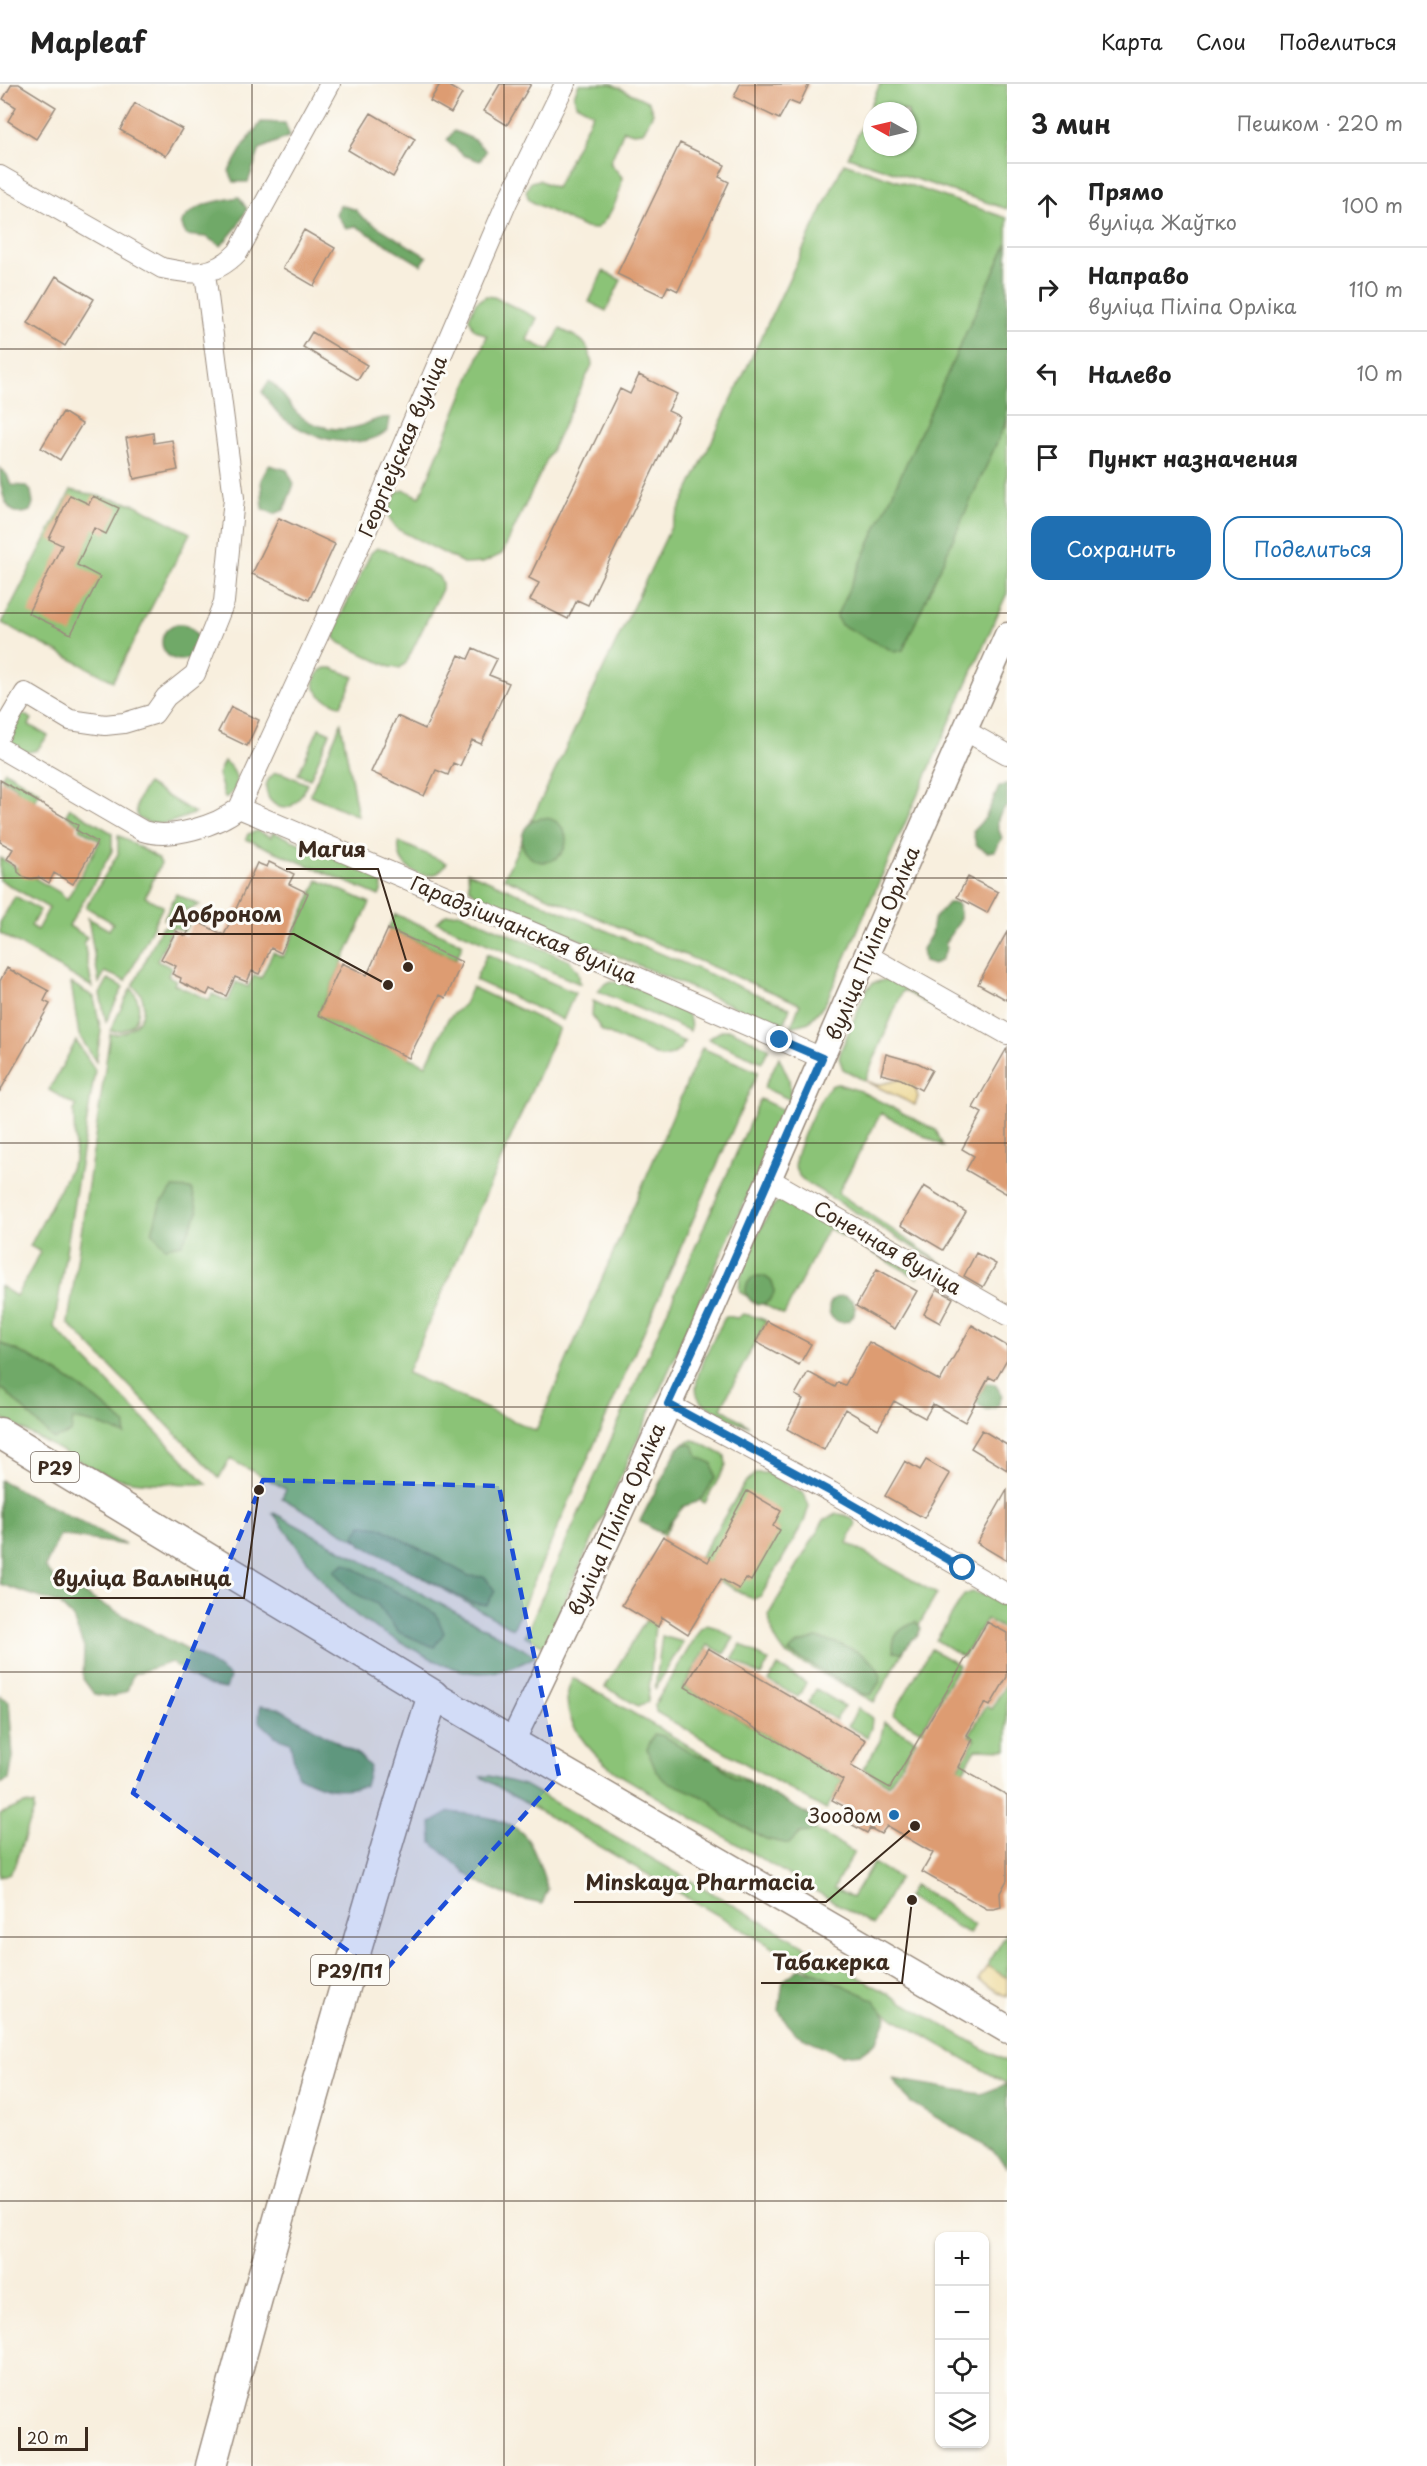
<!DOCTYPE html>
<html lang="ru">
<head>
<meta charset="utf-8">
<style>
	body { margin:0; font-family:"Playpen Sans",sans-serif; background:#f2f2f2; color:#222 }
	.controls { position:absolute; right:18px; bottom:18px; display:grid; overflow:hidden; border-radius:12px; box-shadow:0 2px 4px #0004 }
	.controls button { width:54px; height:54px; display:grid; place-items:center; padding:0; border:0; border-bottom:2px solid #e0e0e0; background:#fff; color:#222; font:30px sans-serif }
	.compass { position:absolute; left:863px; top:18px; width:54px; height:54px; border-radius:50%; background:#fff; box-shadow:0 2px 4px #0004; rotate:278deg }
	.scale { position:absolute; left:18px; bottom:15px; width:70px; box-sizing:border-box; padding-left:6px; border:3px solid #3b2a1e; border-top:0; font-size:16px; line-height:21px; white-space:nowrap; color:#3b2a1e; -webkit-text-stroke:4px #fdfcf7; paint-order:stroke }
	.stop { position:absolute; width:18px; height:18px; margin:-14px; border:4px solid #1f6fb2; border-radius:50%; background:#fff }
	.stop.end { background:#1f6fb2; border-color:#fff; box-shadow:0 2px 6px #0008 }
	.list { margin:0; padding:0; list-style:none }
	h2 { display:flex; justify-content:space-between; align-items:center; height:78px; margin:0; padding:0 24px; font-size:26px }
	h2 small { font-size:20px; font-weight:400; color:#767676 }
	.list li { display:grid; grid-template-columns:39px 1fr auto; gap:18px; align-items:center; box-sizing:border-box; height:84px; padding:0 24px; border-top:2px solid #e0e0e0 }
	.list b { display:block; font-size:22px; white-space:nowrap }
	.list p { margin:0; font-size:20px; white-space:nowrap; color:#767676 }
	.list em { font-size:20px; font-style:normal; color:#767676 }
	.actions { display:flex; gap:12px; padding:18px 24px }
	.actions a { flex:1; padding:14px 0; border:2px solid #1f6fb2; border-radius:18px; text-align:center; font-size:21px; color:#1f6fb2 }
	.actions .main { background:#1f6fb2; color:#fff }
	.icon { flex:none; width:33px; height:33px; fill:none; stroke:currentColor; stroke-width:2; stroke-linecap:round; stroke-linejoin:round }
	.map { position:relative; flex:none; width:1007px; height:2382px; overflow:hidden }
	header { display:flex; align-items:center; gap:36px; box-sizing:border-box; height:84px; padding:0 30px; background:#fff; border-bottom:2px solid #e0e0e0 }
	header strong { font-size:28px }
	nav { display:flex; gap:33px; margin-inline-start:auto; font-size:21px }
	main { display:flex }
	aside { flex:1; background:#fff }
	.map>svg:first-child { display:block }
	.green { fill:#8bc377; stroke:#63764a; stroke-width:1.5; fill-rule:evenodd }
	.forest { fill:#70a968; stroke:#566a43; stroke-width:1.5 }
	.sand { fill:#eeda9e; stroke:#94825e; stroke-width:1.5 }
	.building { fill:#dd9c72 }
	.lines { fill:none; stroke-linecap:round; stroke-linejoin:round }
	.minor-casing { stroke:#9a8c7e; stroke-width:22 }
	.tertiary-casing { stroke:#9a8c7e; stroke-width:27 }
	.secondary-casing { stroke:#9a8c7e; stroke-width:30 }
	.primary-casing { stroke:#9a8c7e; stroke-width:33 }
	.minor { stroke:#fff; stroke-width:20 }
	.tertiary { stroke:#fff; stroke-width:24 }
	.secondary { stroke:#fff; stroke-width:27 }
	.primary { stroke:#fff; stroke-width:30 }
	.route { stroke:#1f6fb2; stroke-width:8 }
	.marked { fill:#1d4ed8; fill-opacity:0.2; stroke:#1d4ed8; stroke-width:4.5; stroke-dasharray:12 8; stroke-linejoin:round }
	.grid { fill:none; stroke:#3b2a1e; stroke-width:1.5; stroke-opacity:0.55 }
	.poi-dot { fill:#1f6fb2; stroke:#fdfcf7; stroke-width:2 }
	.labels { text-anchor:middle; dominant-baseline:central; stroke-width:6; stroke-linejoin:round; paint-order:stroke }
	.shield { fill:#fdfcf7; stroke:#75695f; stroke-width:1.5 }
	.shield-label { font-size:18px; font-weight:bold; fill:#3b2a1e }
	.street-label { font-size:20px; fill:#3b2a1e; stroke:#fdfcf7 }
	.poi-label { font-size:20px; fill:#3b2a1e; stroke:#fdfcf7; text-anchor:end }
	.leader { fill:none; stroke:#3b2a1e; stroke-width:2 }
	.callout-dot { fill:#3b2a1e; stroke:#fdfcf7; stroke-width:2 }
	.callout-label { font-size:21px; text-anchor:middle; font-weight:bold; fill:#3b2a1e; stroke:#fdfcf7; stroke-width:6; stroke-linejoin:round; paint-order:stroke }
</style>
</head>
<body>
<header>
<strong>Mapleaf</strong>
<nav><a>Карта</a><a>Слои</a><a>Поделиться</a></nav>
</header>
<main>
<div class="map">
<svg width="1007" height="2382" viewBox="0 0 1007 2382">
	<rect width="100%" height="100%" fill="#fdfcf7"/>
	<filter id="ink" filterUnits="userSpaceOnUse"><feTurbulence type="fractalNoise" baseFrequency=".0167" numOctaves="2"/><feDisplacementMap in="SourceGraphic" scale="12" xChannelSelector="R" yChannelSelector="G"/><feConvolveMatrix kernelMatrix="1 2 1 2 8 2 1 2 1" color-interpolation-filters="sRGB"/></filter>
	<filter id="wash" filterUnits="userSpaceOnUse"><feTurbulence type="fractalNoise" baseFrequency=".008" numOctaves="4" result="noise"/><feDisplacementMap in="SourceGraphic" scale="24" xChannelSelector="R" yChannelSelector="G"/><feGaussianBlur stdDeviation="1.35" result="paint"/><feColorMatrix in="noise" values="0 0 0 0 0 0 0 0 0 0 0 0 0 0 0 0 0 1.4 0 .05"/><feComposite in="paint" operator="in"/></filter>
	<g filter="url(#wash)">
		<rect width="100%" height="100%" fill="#f8efde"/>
		<path class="green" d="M579 0H612L649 18 653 29 643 48 633 49 624 46 610 79 622 93C621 110 610 136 595 145L585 144 536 120 529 116 526 107 531 98 539 96 556 104 593 29 576 20 574 11Z
			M880 0H1007V125L848 73ZM872 27H908V63H872Z
			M844 79 1007 134V509L825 920 809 938 791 943 800 920 504 794Z
			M603 187 621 196 606 227 589 218Z
			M486 212 494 213 537 234 527 256 549 267 560 245C581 255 589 257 592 281L502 470 483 479 465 480 397 445C383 429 389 425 397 408L405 406 420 413 487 252 474 245 469 234 476 218Z
			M71 406 134 420 190 449 113 597 2 539Z
			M377 464 385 465 438 492 442 498V505L406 579 400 584 390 583 340 559 335 554 334 546 371 469Z
			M326 584H332L354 593 341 622 323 614 315 605C313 595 316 588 326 584Z
			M21 629 32 635 29 641 48 652 37 666C27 670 6 666 9 650 10 643 17 635 21 629Z
			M341 639 358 732 310 711Z
			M319 644 330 649 310 695 298 690Z
			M224 677C239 688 242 705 225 714L218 690Z
			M5 687 40 708 33 719 15 708 17 704 1 694Z
			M275 689H282L307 700C300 716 287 736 269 715 264 705 265 696 275 689Z
			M147 700 195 729C175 737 158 746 138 734 133 720 140 711 147 700Z
			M70 724 112 749V767L69 842 87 853 84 858 92 903 0 849V839L15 812 40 826 31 842 37 846 49 824 0 796V774L59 808 67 815 100 757 80 745 81 741 66 731Z
			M257 747 271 753 273 748 377 792C383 800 383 804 379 812L246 755 248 750Z
			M118 751 158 774 161 779 145 813 163 822 126 897 105 888 99 899 88 834 109 846 113 839 86 823 118 770Z
			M399 758 447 779 438 789C416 796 396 781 399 758Z
			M468 788 790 924 782 943 480 813 469 804Z
			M318 796 370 819 318 931 426 981 448 935 464 920 472 903 559 944 407 1289 536 1347 702 964 758 988 513 1545 282 1414 286 1405 230 1375 219 1394 68 1239 110 950C129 952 149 934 142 913 141 909 136 905 133 902L161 844 193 832 184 848 173 843 157 877 171 883 168 892 176 896 174 900 209 916 212 910 228 917 236 898 248 903 254 891 261 894 273 868 283 873Z
			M176 810 200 821 164 835Z
			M461 829 570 877 578 888 580 900 437 838 446 830Z
			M395 830 463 860 456 875 388 845Z
			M487 870 575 909 563 936 475 896Z
			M108 895 123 903 106 938 100 910Z
			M888 895C908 898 926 908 936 925L903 906 865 997 843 985 839 974 841 966 867 905 873 899Z
			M609 898C625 897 677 917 686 929 691 935 691 940 690 947L598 907 603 901Z
			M71 899 94 913 101 947 96 978 79 951Z
			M131 904C147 924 137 950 110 947Z
			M593 917 685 958C679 968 672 973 660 973L602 947 592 932Z
			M722 946H731L769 964 762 978 708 955Z
			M76 957 95 986 54 1243 207 1400C172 1399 136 1402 103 1390L0 1333V1202L16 1212 18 1209 41 1168 30 1162 75 1075 74 1027 76 1022 49 1006Z
			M779 973 789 995 791 1016 764 1004Z
			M838 1000 860 1007 936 1046 943 1062 881 1029 838 1109 961 1192 802 1096C798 1090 795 1087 795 1079 796 1066 820 1010 830 1003 833 1000 834 1001 838 1000Z
			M760 1015 786 1027 544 1562 525 1552Z
			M784 1116H790L916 1186 918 1194 828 1144 784 1231 743 1210 740 1208C735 1189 763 1141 772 1123L777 1118Z
			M743 1230C752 1232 758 1232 766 1237L721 1324 749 1342C736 1340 727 1334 716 1327 709 1323 701 1320 698 1313 689 1295 716 1252 724 1235L727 1232 737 1234Z
			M692 1356 697 1357 725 1372 726 1381 705 1419 688 1410 664 1451 640 1437 677 1366 681 1361Z
			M756 1389H767L804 1410 809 1422 804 1438 761 1512 753 1515 719 1497 700 1473 745 1399Z
			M272 1428 536 1572C482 1603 453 1587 404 1560 385 1549 365 1540 349 1525 319 1498 297 1460 272 1428Z
			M836 1430C844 1430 853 1433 856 1440L847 1459 937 1510 874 1618 786 1570C775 1558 770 1546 769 1530L824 1436Z
			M971 1508 987 1511 1007 1523V1547L986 1535 963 1573 936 1556 964 1511Z
			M646 1536 655 1541 648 1618 638 1622 605 1603Z
			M707 1541 717 1544 734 1554 724 1570 708 1561 683 1604 685 1603 843 1696 826 1726 656 1628 655 1620 701 1544Z
			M662 1552 683 1558 655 1605Z
			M741 1560 769 1577 761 1592 732 1575Z
			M931 1565 959 1581 921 1647 893 1631Z
			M778 1582 806 1599 798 1613 769 1597Z
			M573 1594 819 1738 815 1746 854 1768 834 1804 852 1814 873 1779 899 1794 873 1841 615 1688C589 1667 553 1631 573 1594Z
			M1007 1598V1666L976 1665 944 1719 948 1703 975 1655 969 1651 986 1622 991 1625Z
			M816 1605 844 1622 836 1636 808 1619Z
			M858 1624 872 1634 871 1644 867 1653 848 1642Z
			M884 1638 916 1656 889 1701 863 1685 880 1657Z
			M489 1692 524 1701 1007 1978V2000L481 1693Z
			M24 1720 34 1721V1726L14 1783 10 1789 0 1793V1730Z
			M914 1801 949 1822 974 1842 969 1850 907 1813Z
			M1007 1849V1894L987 1882Z"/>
		<path class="forest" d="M261 38 285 39 290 52 260 65 248 98H234L229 87 244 61Z
			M454 47 473 55 486 67 480 77 463 71 447 56Z
			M239 113 247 125 237 143 221 162 206 153 186 151 181 139C194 119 217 117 239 113Z
			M340 121 356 126 362 133 427 173 421 181 356 142 346 144 336 130Z
			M1007 159V336L903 566 895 568 841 541 836 533Z
			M269 297C282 305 286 318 297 329 314 345 342 349 363 341 373 337 379 333 390 334L388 346C361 369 309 355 283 334 275 328 269 317 262 308Z
			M269 381 287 386 294 400 284 426 274 430 263 425 261 396Z
			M0 384 7 391 11 401 26 402 31 407 33 420 30 427C3 438 0 401 0 384Z
			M162 558a18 18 0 1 1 36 0a18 18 0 1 1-36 0Z
			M1007 700V722C995 733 996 740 1002 754L995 767 987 768 976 761 973 747 985 734 999 703Z
			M522 756a22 22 0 1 1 44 0a22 22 0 1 1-44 0Z
			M948 819H957C966 839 954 842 945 859L947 864 941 876 933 881 924 878 922 865 931 851 933 836Z
			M173 1104 192 1105 198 1128 182 1160 165 1163 152 1148 160 1120Z
			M746 1206a14 14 0 1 1 28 0a14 14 0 1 1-28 0Z
			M829 1225a13 13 0 1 1 26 0a13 13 0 1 1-26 0Z
			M0 1259C47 1279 89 1306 126 1341L125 1351 100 1341 73 1335 71 1349 53 1355 4 1306 0 1305Z
			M986 1299 995 1300 1002 1311 998 1322C989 1328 981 1326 976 1317Z
			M688 1360 693 1361 698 1373 712 1379 715 1393 704 1412 697 1418 684 1422 663 1447H656L640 1437 677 1366 681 1361Z
			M0 1396 125 1461 60 1451 45 1483 54 1494 208 1577 230 1593 226 1605C204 1603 188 1593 172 1578L133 1590 127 1607 113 1613 94 1610 83 1595 84 1564 73 1534 59 1520 0 1500Z
			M362 1441 380 1443 469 1492 485 1493 495 1507 487 1521 472 1519 362 1461 354 1452Z
			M345 1479 436 1530 444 1549 434 1563 398 1548 377 1520 352 1508 334 1486Z
			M916 1538 921 1544 917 1553 912 1555 902 1569 894 1568C890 1552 902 1543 916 1538Z
			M816 1554C837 1558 871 1568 880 1590V1597L871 1611 863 1610 789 1568 796 1561Z
			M0 1612 9 1617 13 1673 9 1696 0 1700Z
			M260 1622 279 1624 359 1671 370 1683 365 1702C334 1708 325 1705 297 1691L290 1658 275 1652 259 1637Z
			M654 1650 664 1652 697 1672 712 1675 735 1694 750 1698 809 1731 813 1737 814 1745 810 1748 800 1749 789 1760 775 1757 766 1755 724 1732 710 1716 664 1696 656 1687 647 1665Z
			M450 1728C476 1731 512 1733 528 1756 537 1770 542 1789 548 1805L542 1820 508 1812 473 1795 432 1759 431 1739Z
			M800 1884 819 1890 873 1915 887 1933 877 1957 861 1969 841 1971 794 1949 779 1927 783 1897Z
			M893 1995 981 2010 1007 2000V2083L992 2066 910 2018Z"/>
		<path class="sand" d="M902 995 915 1003 918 1013 915 1021 865 997 877 1001Z
			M987 1882 1007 1894V1913L978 1896Z"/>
		<g id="blocks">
			<path class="building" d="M12 0H19L56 23 36 55 8 37 16 23 3 15Z
				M440 0H445L462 10 451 29 430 17Z
				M500 0H531L507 41 484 27Z
				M740 0H809L799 21 789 17 779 35 734 13Z
				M135 19 182 45 166 72 120 46Z
				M371 29 415 55 393 93 348 66Z
				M680 59 725 81 719 93 729 98 678 207 668 202 663 212 617 190Z
				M304 146 335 164 314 202 283 184Z
				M56 192 94 215 65 262 28 239Z
				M312 248 367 281 358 296 303 263Z
				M639 291 677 310 668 327 679 332 588 521 577 516 568 535 530 516 539 499 529 494 620 305 630 310Z
				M63 328 82 340 60 376 41 364Z
				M153 349 154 359 172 356 178 386 134 395 126 354Z
				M70 411 89 420 93 412 119 424 106 450 94 444 77 481 100 493 71 550 28 529 62 461 49 455Z
				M279 434 335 460 309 516 252 490Z
				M473 564 497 575 489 591 509 599 481 660 472 656 460 682 453 679 448 691 436 686 424 712 371 688 397 632 425 645 459 571 468 575Z
				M231 623 259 636 247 662 218 648Z
				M0 696 78 741 76 746 97 758 73 800 54 789 49 799 39 793 31 795 24 793 18 788 17 781 7 775 13 765 0 758Z
				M269 778 294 790 289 800 308 809 281 869 271 864 259 890 252 887 247 898 235 893 226 912 210 905 207 911 180 898 181 894 172 890 176 882 161 875 176 847 186 852 194 836 224 851 257 779 267 783Z
				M968 793 998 808 987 829 957 813Z
				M388 845 462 878 446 914 440 911 409 974 318 931 342 879 367 891Z
				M1007 848V916L978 900Z
				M7 884 49 907 44 917 50 920 0 1007V897Z
				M1007 964V1110L966 1086 974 1072 962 1065 982 1029 973 1024Z
				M886 970 918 979 932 986 921 1006 901 995 881 990Z
				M924 1102 966 1128 943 1166 901 1141Z
				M976 1169 996 1180 983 1203 964 1192Z
				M877 1185 917 1207 895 1245 856 1222Z
				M937 1205 953 1214 940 1239 924 1230Z
				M767 1237 811 1260 799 1281 756 1258Z
				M972 1241 1007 1262V1275L995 1296 989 1293 965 1338 933 1320 925 1334 894 1317 878 1345 845 1325 824 1366 787 1345 803 1315 795 1311 808 1288 835 1303 838 1298 845 1301 869 1258 940 1297Z
				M982 1346 1007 1361V1386L971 1364Z
				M926 1376 950 1390 924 1434 885 1412 905 1377 920 1386Z
				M1007 1406V1477L977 1459Z
				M747 1407 781 1427 773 1442 780 1446 751 1497 746 1494 739 1505 721 1495 688 1550 662 1533 658 1543 622 1521 663 1452 708 1478Z
				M987 1538 1007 1549V1593L990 1622 985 1619 967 1651 973 1655 958 1683 1007 1711V1796L1000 1809 1001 1823 994 1825H987L922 1788 933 1769 887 1742 881 1750 870 1744 867 1749 847 1738 853 1727 832 1716 843 1696 685 1603 708 1564 866 1656 851 1682 890 1704Z"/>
		</g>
	</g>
	<g filter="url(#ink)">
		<use href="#blocks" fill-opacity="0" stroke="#9a8c7e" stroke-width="1.5"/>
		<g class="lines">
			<defs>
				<path id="minor" d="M0 92 162 184C194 191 214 193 238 168L330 0
					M964 646 1007 670
					M0 651 25 609 70 636 105 641 124 639 154 630 166 613 195 590 224 518 234 414 205 189
					M0 664 143 747C170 756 217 742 239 724L600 877 822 974
					M239 724 367 445 507 118 565 0
					M867 871 1007 950
					M769 1095 1007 1231
					M668 1320 831 1408 1007 1510"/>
				<path id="tertiary" d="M512 1658C689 1295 842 920 1007 551"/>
				<path id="secondary" d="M433 1611 1007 1945"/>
				<path id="primary" d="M0 1349 433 1611C353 1866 281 2124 211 2382"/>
			</defs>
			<use href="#minor" class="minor-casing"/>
			<use href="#tertiary" class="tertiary-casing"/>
			<use href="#secondary" class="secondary-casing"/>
			<use href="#primary" class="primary-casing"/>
			<use href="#minor" class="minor"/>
			<use href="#tertiary" class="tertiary"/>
			<use href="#secondary" class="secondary"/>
			<use href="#primary" class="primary"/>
		</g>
	</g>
	<g class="lines" filter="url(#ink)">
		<path class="route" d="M780 956 822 974 720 1207 668 1320 831 1408 963 1484"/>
	</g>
	<path class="marked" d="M263 1396 499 1402 559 1692 381 1891 133 1709Z"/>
	<path class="grid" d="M252 0V2382M504 0V2382M755 0V2382M0 265H1007M0 529H1007M0 794H1007M0 1059H1007M0 1323H1007M0 1588H1007M0 1853H1007M0 2117H1007"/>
	<circle class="poi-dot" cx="894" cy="1731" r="6"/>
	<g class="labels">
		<g class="shield">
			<rect x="31" y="1368" width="48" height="30" rx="4.5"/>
			<rect x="311" y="1871" width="78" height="30" rx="4.5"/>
		</g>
		<g class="shield-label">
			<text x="55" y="1383">Р29</text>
			<text x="350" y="1886">Р29/П1</text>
		</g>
		<g class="street-label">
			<text transform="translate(402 362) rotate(-67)">Георгіеўская вуліца</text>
			<text transform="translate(524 845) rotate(23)">Гарадзішчанская вуліца</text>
			<text transform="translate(872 859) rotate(-67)">вуліца Піліпа Орліка</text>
			<text transform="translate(888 1163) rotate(30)">Сонечная вуліца</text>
			<text transform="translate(616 1435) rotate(-66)">вуліца Піліпа Орліка</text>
		</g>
		<g class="poi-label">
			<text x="882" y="1731">Зоодом</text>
		</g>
	</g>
	<path class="leader" d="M408 883L378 785H286M388 901L294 850H158M259 1406L244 1514H40M915 1742L826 1818H574M912 1816L902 1899H761"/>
	<g class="callout-dot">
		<circle cx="408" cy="883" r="6"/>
		<circle cx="388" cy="901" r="6"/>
		<circle cx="259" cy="1406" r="6"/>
		<circle cx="915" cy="1742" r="6"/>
		<circle cx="912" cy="1816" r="6"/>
	</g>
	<g class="callout-label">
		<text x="332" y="773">Магия</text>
		<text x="226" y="838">Доброном</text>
		<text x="142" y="1502">вуліца Валынца</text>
		<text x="700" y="1806">Minskaya Pharmacia</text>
		<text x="831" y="1886">Табакерка</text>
	</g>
</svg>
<div class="controls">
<button>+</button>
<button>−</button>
<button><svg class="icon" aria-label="locate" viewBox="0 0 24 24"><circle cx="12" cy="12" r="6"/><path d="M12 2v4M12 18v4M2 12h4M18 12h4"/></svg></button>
<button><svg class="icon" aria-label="layers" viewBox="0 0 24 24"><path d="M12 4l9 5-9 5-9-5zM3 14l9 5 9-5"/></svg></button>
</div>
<svg class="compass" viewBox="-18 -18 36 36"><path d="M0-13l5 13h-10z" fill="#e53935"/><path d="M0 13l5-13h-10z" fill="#767676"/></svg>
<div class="scale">20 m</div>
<div class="stop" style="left:963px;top:1484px"></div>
<div class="stop end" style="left:780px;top:956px"></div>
</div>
<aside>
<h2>3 мин<small>Пешком · 220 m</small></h2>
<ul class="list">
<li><svg class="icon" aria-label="ahead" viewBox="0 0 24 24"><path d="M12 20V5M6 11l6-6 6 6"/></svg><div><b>Прямо</b><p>вуліца Жаўтко</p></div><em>100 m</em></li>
<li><svg class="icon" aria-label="right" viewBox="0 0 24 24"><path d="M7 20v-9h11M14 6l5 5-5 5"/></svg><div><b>Направо</b><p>вуліца Піліпа Орліка</p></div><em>110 m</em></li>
<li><svg class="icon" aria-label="left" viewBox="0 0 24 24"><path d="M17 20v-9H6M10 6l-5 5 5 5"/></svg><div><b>Налево</b></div><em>10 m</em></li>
<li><svg class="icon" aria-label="arrive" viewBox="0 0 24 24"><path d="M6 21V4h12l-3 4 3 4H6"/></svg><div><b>Пункт назначения</b></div></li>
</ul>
<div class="actions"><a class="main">Сохранить</a><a>Поделиться</a></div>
</aside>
</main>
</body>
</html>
